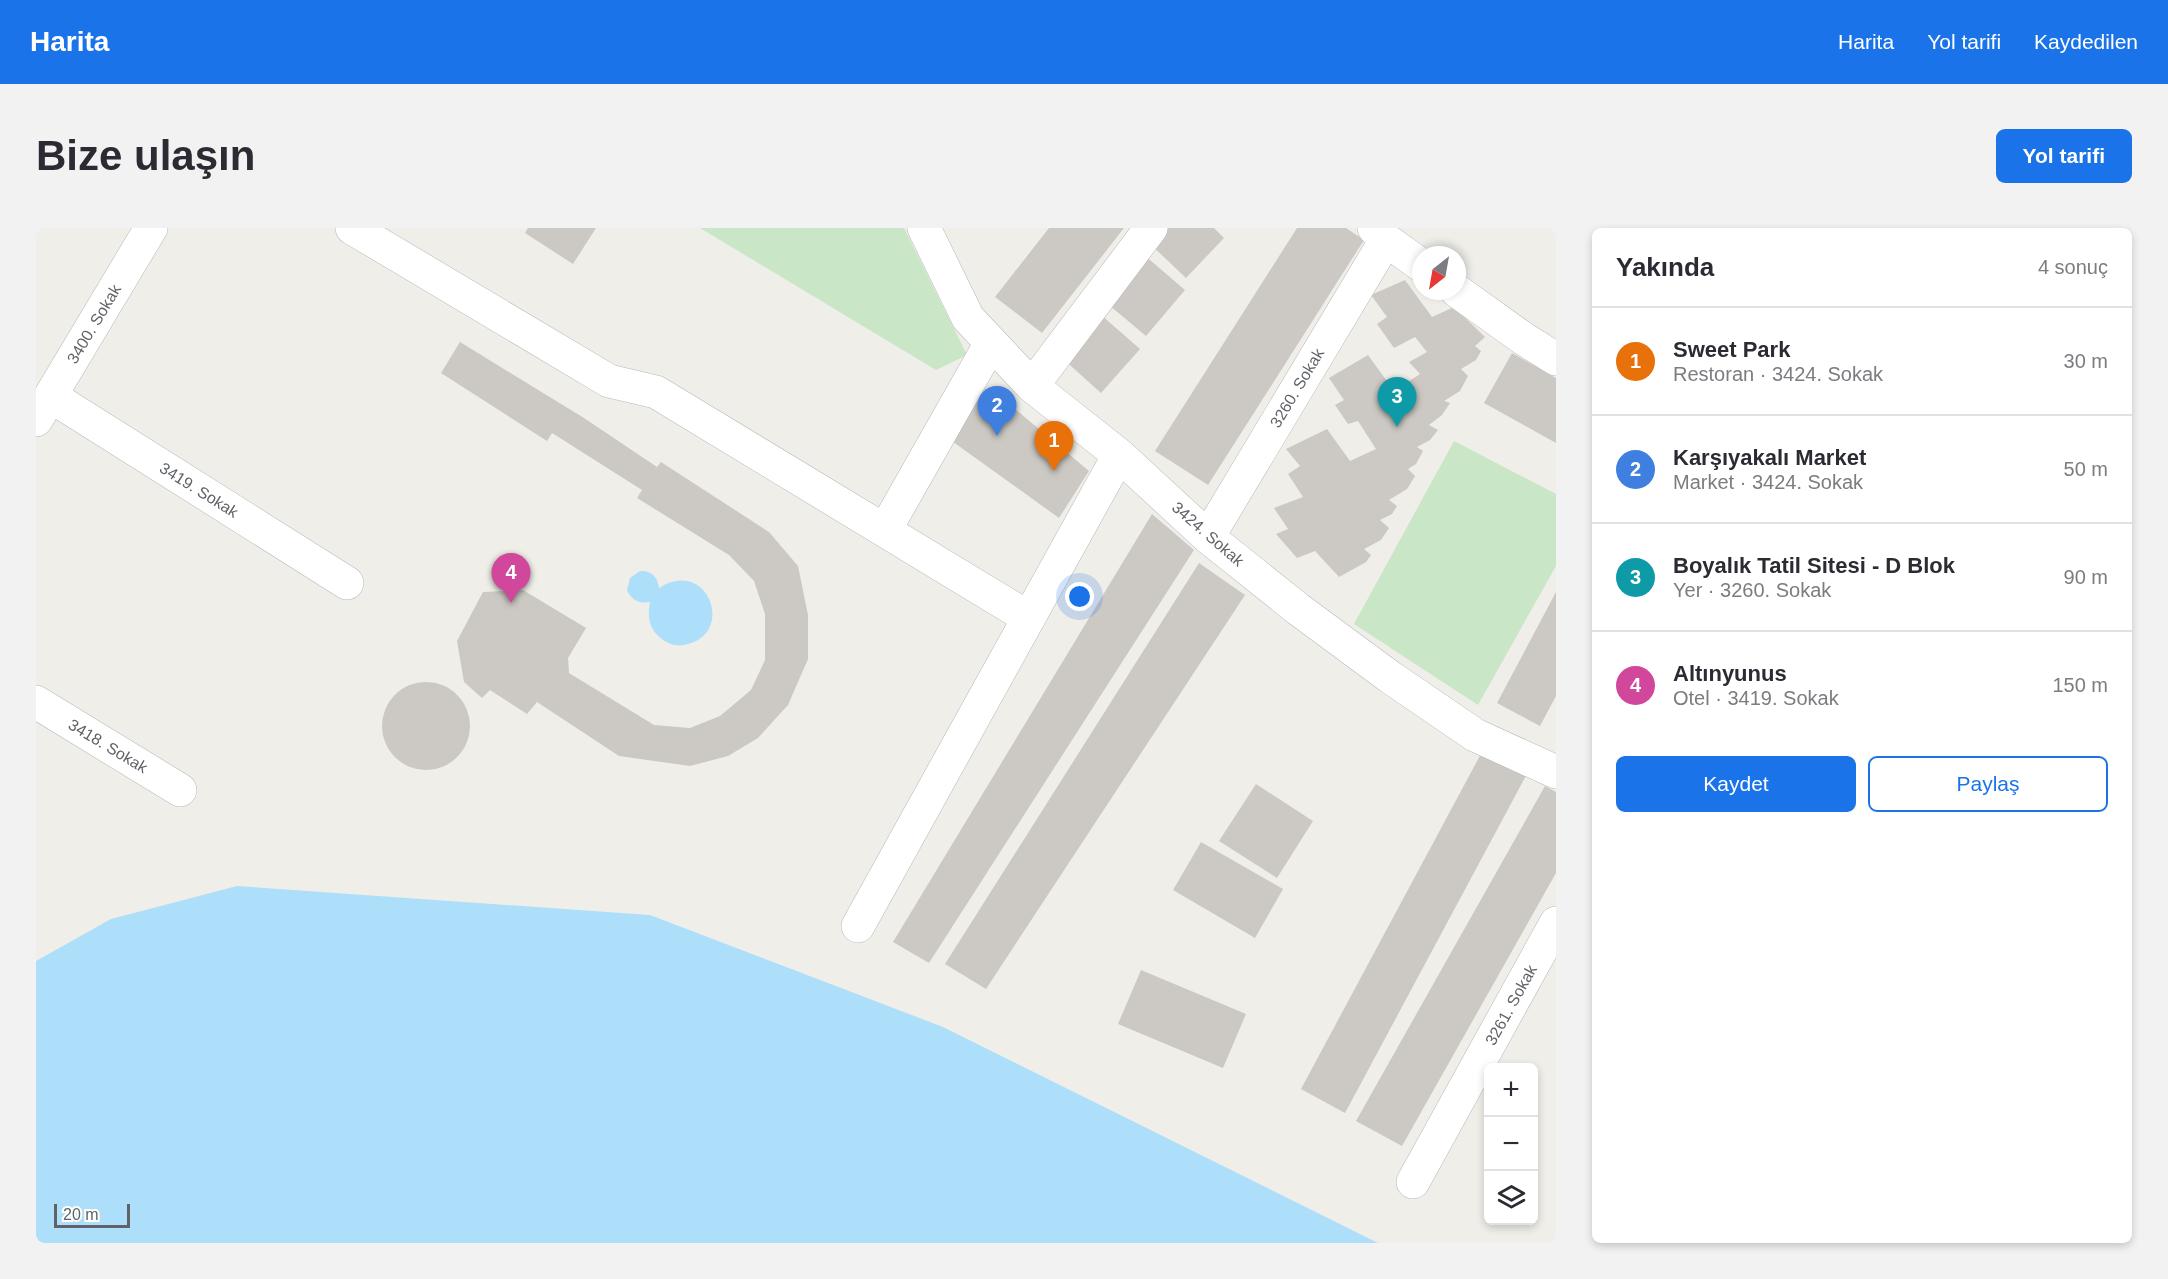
<!DOCTYPE html>
<html lang="tr">
<head>
<meta charset="utf-8">
<style>
	body { margin:0; font-family:Helvetica,sans-serif; background:#f2f2f3; color:#2b2b33 }
	.controls { position:absolute; right:18px; bottom:18px; display:grid; overflow:hidden; border-radius:9px; box-shadow:0 3px 9px #0003 }
	.controls button { width:54px; height:54px; display:grid; place-items:center; padding:0; border:0; border-bottom:2px solid #e1e1e2; background:#fff; color:#2b2b33; font:30px sans-serif }
	.compass { position:absolute; left:1376px; top:18px; width:54px; height:54px; border-radius:50%; background:#fff; box-shadow:0 3px 9px #0003; rotate:211deg }
	.scale { position:absolute; left:18px; bottom:15px; width:76px; box-sizing:border-box; padding-left:6px; border:3px solid #5f6367; border-top:0; font-size:16px; line-height:21px; white-space:nowrap; color:#5f6367; -webkit-text-stroke:4px #fff; paint-order:stroke }
	.you { position:absolute; left:1044px; top:369px; width:21px; height:21px; margin:-15px; border:4px solid #fff; border-radius:50%; background:#1a73e8; box-shadow:0 0 0 9px #1a73e833 }
	.badge { display:grid; place-items:center; width:39px; height:39px; border-radius:50%; background:#1a73e8; color:#fff; font-size:20px; font-weight:700 }
	.pin { position:absolute; translate:-50% -50px; filter:drop-shadow(0 2px 3px #0008) }
	.pin::after { content:''; position:absolute; top:32px; width:21px; height:18px; background:inherit; clip-path:polygon(0 0,100% 0,50% 100%) }
	.list { margin:0; padding:0; list-style:none }
	h2 { display:flex; justify-content:space-between; align-items:center; height:78px; margin:0; padding:0 24px; font-size:26px }
	h2 small { font-size:20px; font-weight:400; color:#7c7c81 }
	.list li { display:grid; grid-template-columns:39px 1fr auto; gap:18px; align-items:center; box-sizing:border-box; height:108px; padding:0 24px; border-top:2px solid #e1e1e2 }
	.list b { display:block; font-size:22px; white-space:nowrap }
	.list p { margin:0; font-size:20px; white-space:nowrap; color:#7c7c81 }
	.list em { font-size:20px; font-style:normal; color:#7c7c81 }
	.actions { display:flex; gap:12px; padding:18px 24px }
	.actions a { flex:1; padding:14px 0; border:2px solid #1a73e8; border-radius:9px; text-align:center; font-size:21px; color:#1a73e8 }
	.actions .main { background:#1a73e8; color:#fff }
	.icon { flex:none; width:33px; height:33px; fill:none; stroke:currentColor; stroke-width:2; stroke-linecap:round; stroke-linejoin:round }
	.map { position:relative; flex:none; width:1520px; height:1015px; overflow:hidden; border-radius:9px }
	header { display:flex; align-items:center; gap:36px; box-sizing:border-box; height:84px; padding:0 30px; background:#1a73e8; color:#fff }
	header strong { font-size:28px }
	nav { display:flex; gap:33px; margin-inline-start:auto; font-size:21px }
	.intro { display:flex; align-items:center; justify-content:space-between; box-sizing:border-box; height:144px; padding:0 36px }
	h1 { margin:0; font-size:42px }
	.button { padding:15px 27px; border-radius:9px; background:#1a73e8; color:#fff; font-size:21px; font-weight:700 }
	main { display:flex; gap:36px; padding:0 36px }
	aside { flex:1; background:#fff; border-radius:9px; box-shadow:0 3px 9px #0003 }
	.map>svg:first-child { display:block }
	.green { fill:#c9e6c6 }
	.water { fill:#aedffa }
	.building { fill:#ccc9c4 }
	.lines { fill:none; stroke-linecap:round; stroke-linejoin:round }
	.minor-casing { stroke:#b5b8bb; stroke-width:34 }
	.minor { stroke:#fff; stroke-width:33 }
	.labels { text-anchor:middle; dominant-baseline:central; stroke-width:4.5; stroke-linejoin:round; paint-order:stroke }
	.street-label { font-size:16px; fill:#5f6367; stroke:#fff }
</style>
</head>
<body>
<header>
<strong>Harita</strong>
<nav><a>Harita</a><a>Yol tarifi</a><a>Kaydedilen</a></nav>
</header>
<div class="intro"><h1>Bize ulaşın</h1><a class="button">Yol tarifi</a></div>
<main>
<div class="map">
<svg width="1520" height="1015" viewBox="0 0 1520 1015">
	<rect width="100%" height="100%" fill="#f0eee8"/>
	<path class="green" d="M664 0H868L931 127 900 142Z
		M1418 213 1520 266V338L1442 477 1318 396Z"/>
	<path class="water" d="M604 343C615 342 622 349 623 360 672 329 699 404 652 416 644 419 633 417 626 411 613 402 611 388 614 374 603 376 595 372 591 362L594 350Z
		M201 658 614 687 907 799 1342 1015H0V733L75 691Z"/>
	<path class="building" d="M492 0H560L537 36 489 5Z
		M1013 0H1088L1006 105 959 69Z
		M1126 0H1178L1188 10 1150 50 1112 14Z
		M1261 0H1310L1328 12 1172 257 1119 223Z
		M1107 26 1149 62 1110 108 1067 72Z
		M1369 52 1396 89 1418 79 1449 109 1439 118 1445 123 1440 132 1425 141 1432 148 1424 163 1408 173 1414 175 1406 187 1393 197 1402 202 1394 212 1381 219 1387 223 1380 236 1372 241 1379 248 1371 261 1353 272 1361 278 1356 286 1344 292 1353 300 1345 312 1328 321 1335 327 1330 334 1303 349 1279 323 1261 330 1240 306 1252 301 1238 280 1267 269 1252 246 1264 238 1250 221 1291 201 1314 233 1340 221 1322 193 1312 196 1299 177 1308 172 1293 150 1332 127 1358 163 1384 146 1373 134 1391 124 1379 109 1358 120 1341 96 1351 89 1335 67Z
		M1064 86 1104 121 1065 165 1026 130Z
		M424 114 548 190 621 239 625 234 733 304 762 338 772 387V431L752 477 722 510 692 528 654 538 583 528 501 474 491 486 454 462 446 470 428 454 421 413 447 364 487 362 550 400 532 430 533 445 618 497 654 500 684 488 715 462 729 432V386L718 353 693 327 601 270 606 262 516 205 511 213 405 145Z
		M1476 125 1520 150V215L1448 175Z
		M953 159 1053 243 1023 290 913 211Z
		M1116 286 1158 322 893 735 857 714Z
		M1163 335 1209 367 950 761 909 736Z
		M1520 364V468L1504 498 1461 475Z
		M346 498a44 44 0 1 1 88 0a44 44 0 1 1-88 0Z
		M1447 522 1491 546 1309 885 1265 861Z
		M1220 556 1277 593 1241 650 1183 613Z
		M1509 558 1520 564V645L1366 918 1320 893Z
		M1165 614 1247 661 1219 710 1137 662Z
		M1105 742 1210 786 1187 840 1082 796Z"/>
	<g class="lines">
		<defs>
			<path id="minor" d="M316 0 573 153 620 164 993 390
				M888 0 932 90 996 158 1083 227 1172 309 1262 381 1354 449 1439 507 1520 544
				M1338 0 1350 12 1385 37
				M1421 63 1488 111 1520 131
				M996 158 1115 0
				M16 169 311 355
				M0 192 115 0
				M849 302 955 115
				M1172 309 1350 12
				M0 474 144 562
				M822 698 1083 227
				M1377 954 1520 695"/>
		</defs>
		<use href="#minor" class="minor-casing"/>
		<use href="#minor" class="minor"/>
	</g>
	<g class="labels">
		<g class="street-label">
			<text transform="translate(58 96) rotate(-59)">3400. Sokak</text>
			<text transform="translate(1261 160) rotate(-59)">3260. Sokak</text>
			<text transform="translate(163 262) rotate(32)">3419. Sokak</text>
			<text transform="translate(1172 306) rotate(41)">3424. Sokak</text>
			<text transform="translate(72 518) rotate(31)">3418. Sokak</text>
			<text transform="translate(1475 777) rotate(-61)">3261. Sokak</text>
		</g>
	</g>
</svg>
<div class="controls">
<button>+</button>
<button>−</button>
<button><svg class="icon" aria-label="layers" viewBox="0 0 24 24"><path d="M12 4l9 5-9 5-9-5zM3 14l9 5 9-5"/></svg></button>
</div>
<svg class="compass" viewBox="-18 -18 36 36"><path d="M0-13l5 13h-10z" fill="#e53935"/><path d="M0 13l5-13h-10z" fill="#7c7c81"/></svg>
<div class="scale">20 m</div>
<div class="you"></div>
<div class="pin badge" style="left:1018px;top:243px;background:#e8710a">1</div>
<div class="pin badge" style="left:961px;top:208px;background:#3f7fe0">2</div>
<div class="pin badge" style="left:1361px;top:199px;background:#0f9aa8">3</div>
<div class="pin badge" style="left:475px;top:375px;background:#d1479c">4</div>
</div>
<aside>
<h2>Yakında<small>4 sonuç</small></h2>
<ul class="list">
<li><span class="badge" style="background:#e8710a">1</span><div><b>Sweet Park</b><p>Restoran · 3424. Sokak</p></div><em>30 m</em></li>
<li><span class="badge" style="background:#3f7fe0">2</span><div><b>Karşıyakalı Market</b><p>Market · 3424. Sokak</p></div><em>50 m</em></li>
<li><span class="badge" style="background:#0f9aa8">3</span><div><b>Boyalık Tatil Sitesi - D Blok</b><p>Yer · 3260. Sokak</p></div><em>90 m</em></li>
<li><span class="badge" style="background:#d1479c">4</span><div><b>Altınyunus</b><p>Otel · 3419. Sokak</p></div><em>150 m</em></li>
</ul>
<div class="actions"><a class="main">Kaydet</a><a>Paylaş</a></div>
</aside>
</main>
</body>
</html>
